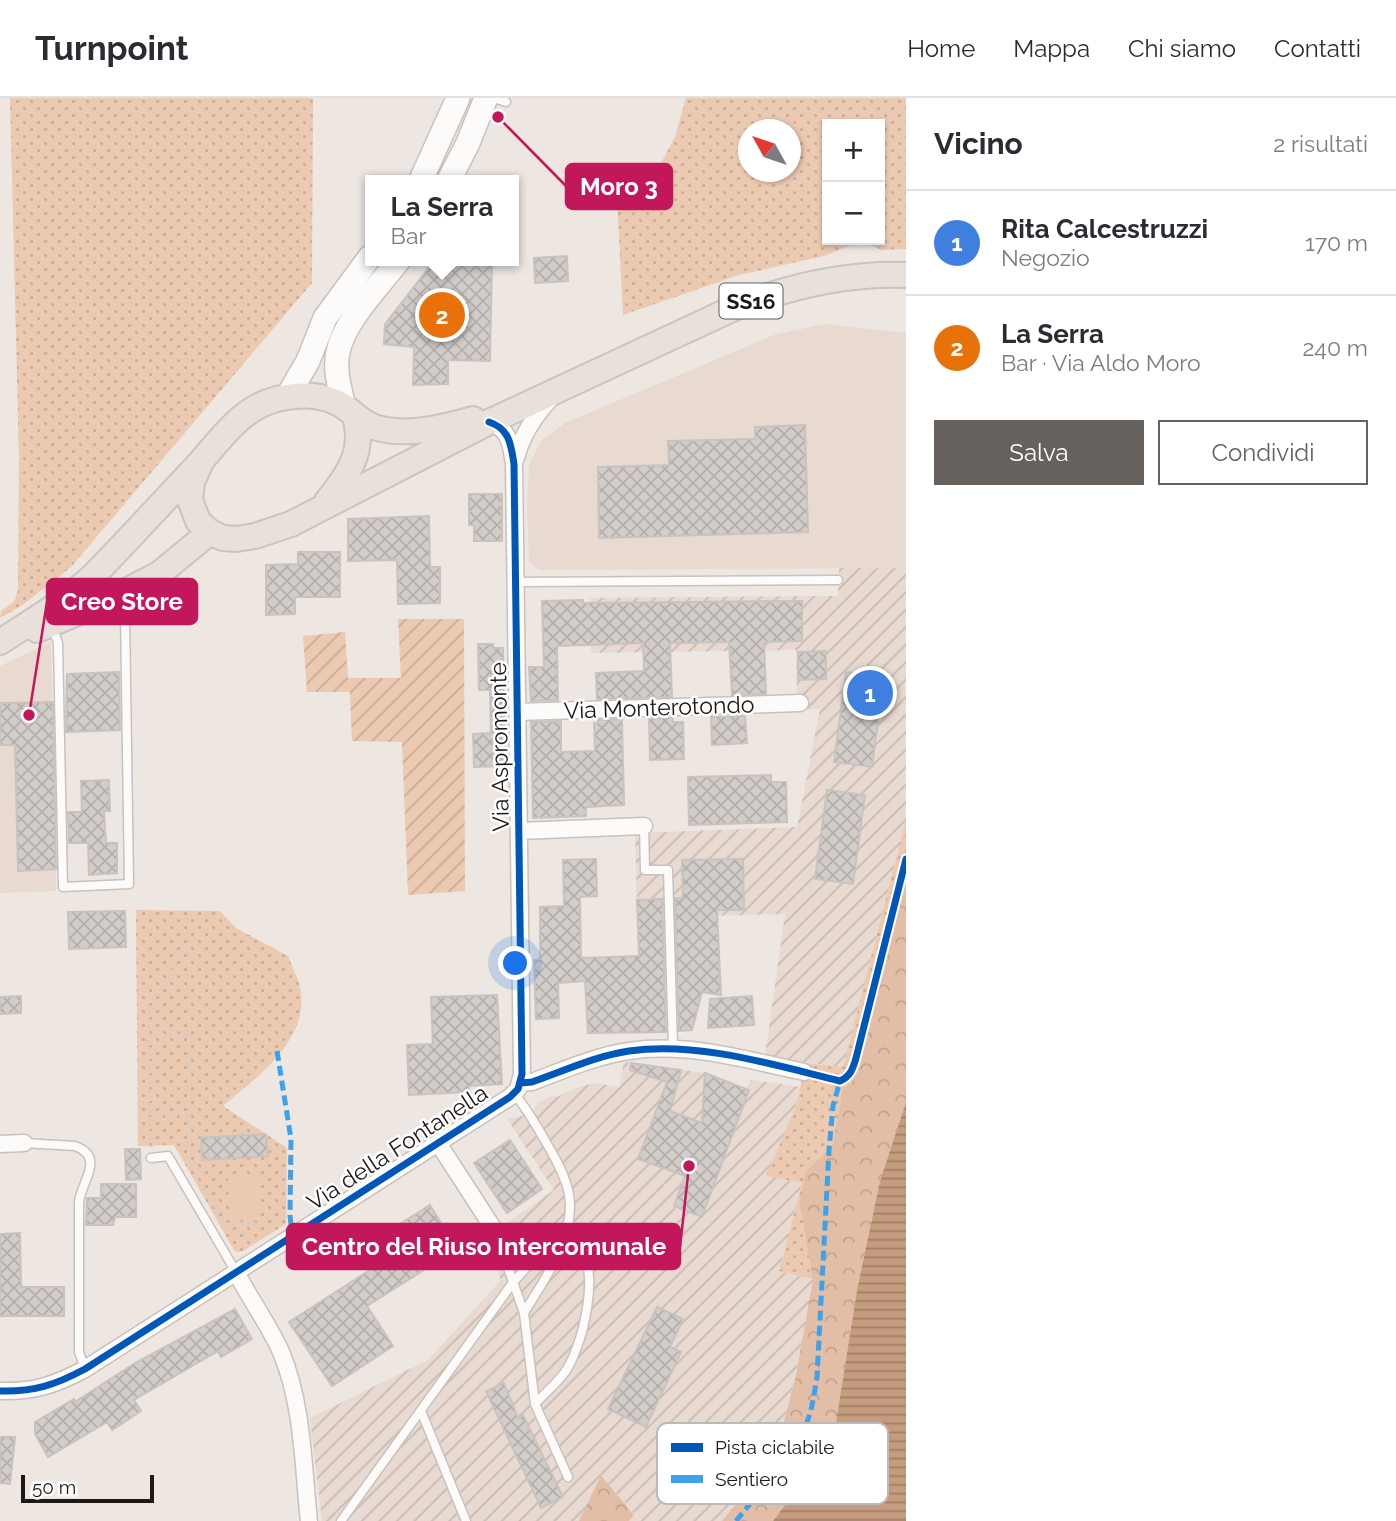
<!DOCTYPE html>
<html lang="it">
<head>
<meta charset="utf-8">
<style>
	body { margin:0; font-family:Raleway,sans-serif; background:#f2f2f3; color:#2b2b33 }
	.controls { position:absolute; right:21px; top:21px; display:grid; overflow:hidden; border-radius:0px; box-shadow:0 2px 5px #0004 }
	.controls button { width:63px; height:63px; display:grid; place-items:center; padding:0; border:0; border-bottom:2px solid #e1e1e2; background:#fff; color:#2b2b33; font:35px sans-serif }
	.compass { position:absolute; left:738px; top:21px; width:63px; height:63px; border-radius:50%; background:#fff; box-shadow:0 2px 5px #0004; rotate:310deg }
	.scale { position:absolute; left:21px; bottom:18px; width:133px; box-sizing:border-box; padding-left:7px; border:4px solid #1e1916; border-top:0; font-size:19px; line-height:24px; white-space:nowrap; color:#1e1916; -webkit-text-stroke:5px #fff; paint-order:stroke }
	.you { position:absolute; left:516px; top:866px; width:24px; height:24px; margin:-18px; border:5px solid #fff; border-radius:50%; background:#1a73e8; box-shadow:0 0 0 10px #1a73e833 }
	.badge { display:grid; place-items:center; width:46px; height:46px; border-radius:50%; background:#66615d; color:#fff; font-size:23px; font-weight:700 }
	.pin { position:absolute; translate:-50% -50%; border:4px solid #fff; box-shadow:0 2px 7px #0006 }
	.popup { position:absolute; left:365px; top:77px; width:154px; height:91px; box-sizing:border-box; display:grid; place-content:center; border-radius:0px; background:#fff; filter:drop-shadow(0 2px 5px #0005); font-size:23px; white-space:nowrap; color:#7c7c81 }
	.popup b { font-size:26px; color:#2b2b33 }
	.popup::after { content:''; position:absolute; left:50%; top:100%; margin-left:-14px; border:14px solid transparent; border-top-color:#fff }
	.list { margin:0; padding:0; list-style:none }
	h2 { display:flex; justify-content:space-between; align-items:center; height:91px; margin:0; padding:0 28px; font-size:30px }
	h2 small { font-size:23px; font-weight:400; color:#7c7c81 }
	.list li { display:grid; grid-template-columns:46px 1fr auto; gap:21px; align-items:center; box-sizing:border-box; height:105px; padding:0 28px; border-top:2px solid #e1e1e2 }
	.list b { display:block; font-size:26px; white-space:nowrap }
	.list p { margin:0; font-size:23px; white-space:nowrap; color:#7c7c81 }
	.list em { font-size:23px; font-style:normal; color:#7c7c81 }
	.actions { display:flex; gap:14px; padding:21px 28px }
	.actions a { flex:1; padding:16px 0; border:2px solid #66615d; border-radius:0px; text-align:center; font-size:24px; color:#66615d }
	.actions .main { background:#66615d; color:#fff }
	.map { position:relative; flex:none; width:906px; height:1423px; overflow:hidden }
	header { display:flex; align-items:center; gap:42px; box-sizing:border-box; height:98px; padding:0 35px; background:#fff; border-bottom:2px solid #e1e1e2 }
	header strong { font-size:33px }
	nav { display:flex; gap:38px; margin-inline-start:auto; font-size:24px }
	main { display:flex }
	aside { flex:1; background:#fff }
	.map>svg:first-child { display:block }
	.built { fill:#e8dad1 }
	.industrial { fill:url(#industrial-furrows) }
	.grass { fill:url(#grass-dots); fill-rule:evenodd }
	.forest { fill:url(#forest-crowns) }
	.garden { fill:url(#garden-furrows) }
	.pitch { fill:#ecc9b1 }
	.water { fill:url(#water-rules) }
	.building { fill:url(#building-cross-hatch); stroke:#c9c3bf; stroke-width:2 }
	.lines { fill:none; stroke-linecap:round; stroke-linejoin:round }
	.lane-casing { stroke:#c7c2be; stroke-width:11 }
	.street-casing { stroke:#c7c2be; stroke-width:19 }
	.secondary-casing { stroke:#c7c2be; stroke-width:26 }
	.primary-casing { stroke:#c7c4c2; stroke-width:28 }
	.path { stroke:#d0cecd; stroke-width:3.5; stroke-dasharray:2 5; stroke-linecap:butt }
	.lane { stroke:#fcfbfa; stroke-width:8 }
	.street { stroke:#fcfbfa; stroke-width:16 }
	.secondary { stroke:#fcfbfa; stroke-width:23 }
	.primary { stroke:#e8e0d9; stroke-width:24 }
	.quiet { stroke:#3da2ea; stroke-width:5; stroke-dasharray:10 5; stroke-linecap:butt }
	.cycleway-casing { stroke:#fff; stroke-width:11 }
	.cycleway { stroke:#0057b8; stroke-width:7 }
	.labels { text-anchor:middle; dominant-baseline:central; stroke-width:5; stroke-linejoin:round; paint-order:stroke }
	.shield { fill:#fff; stroke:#625e5c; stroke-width:2 }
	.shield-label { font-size:21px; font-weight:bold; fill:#1e1916 }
	.street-label { font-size:23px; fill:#1e1916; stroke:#fff }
	.key { fill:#fff; stroke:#bcbab9; stroke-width:2 }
	.key-label { font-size:19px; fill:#1e1916 }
	.leader { fill:none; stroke:#c2185b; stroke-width:2.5 }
	.callout-dot { fill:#c2185b; stroke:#fff; stroke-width:2.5 }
	.callout { fill:#c2185b; stroke:#c2185b; stroke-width:2.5 }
	.callout-label { font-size:24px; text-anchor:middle; font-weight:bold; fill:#fff }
</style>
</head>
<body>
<header>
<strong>Turnpoint</strong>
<nav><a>Home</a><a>Mappa</a><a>Chi siamo</a><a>Contatti</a></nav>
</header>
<main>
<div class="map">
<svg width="906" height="1423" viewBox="0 0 906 1423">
	<defs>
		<pattern id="industrial-furrows" width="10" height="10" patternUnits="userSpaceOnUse" patternTransform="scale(1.75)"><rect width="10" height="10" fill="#e8dad1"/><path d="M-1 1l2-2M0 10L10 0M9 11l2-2" fill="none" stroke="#c7bab3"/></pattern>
		<pattern id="grass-dots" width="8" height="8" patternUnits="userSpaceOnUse" patternTransform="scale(1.75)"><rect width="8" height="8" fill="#ecc9b1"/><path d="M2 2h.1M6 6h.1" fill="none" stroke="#caac98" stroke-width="1.8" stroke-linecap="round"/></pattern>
		<pattern id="forest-crowns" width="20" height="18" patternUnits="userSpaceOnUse" patternTransform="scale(1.75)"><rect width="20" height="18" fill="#e3bea6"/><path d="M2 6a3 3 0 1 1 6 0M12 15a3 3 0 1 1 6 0" fill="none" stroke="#c2a38e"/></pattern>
		<pattern id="garden-furrows" width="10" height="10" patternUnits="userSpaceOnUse" patternTransform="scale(1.75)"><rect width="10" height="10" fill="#ecc9b1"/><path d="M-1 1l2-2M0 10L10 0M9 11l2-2" fill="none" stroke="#caac98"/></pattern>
		<pattern id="water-rules" width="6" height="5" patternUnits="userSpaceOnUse" patternTransform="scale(1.75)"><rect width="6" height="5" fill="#c69c7e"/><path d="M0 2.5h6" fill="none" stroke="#a07e66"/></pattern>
		<pattern id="building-cross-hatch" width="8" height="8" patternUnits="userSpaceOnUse" patternTransform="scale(1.75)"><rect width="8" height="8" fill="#d2cdc9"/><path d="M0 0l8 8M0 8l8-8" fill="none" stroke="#b4afac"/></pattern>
	</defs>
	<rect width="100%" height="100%" fill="#ede6e1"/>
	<path class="built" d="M824 226 906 235V470L539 472 529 464 527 402 529 367 541 343 565 325 774 237Z
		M51 544 56 793 0 795V568Z"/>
	<path class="industrial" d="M839 470H906V722L843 970 765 958 785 816 668 819 669 883 639 884 635 735 797 729 820 611H797L796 552 591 555 590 500 838 498Z
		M624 964 705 975 746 991 751 982 800 989 795 1011 767 1078 802 1085 779 1173 814 1182 796 1277 775 1358 722 1423H629L634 1416 601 1377 579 1423H322L310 1320 428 1262 501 1182 484 1141 554 1092 507 1021 520 1019 533 1012 539 1004 551 998 557 999 576 990 595 985 619 989Z"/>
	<path class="grass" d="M10 0H313L312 185 71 469 21 508 0 520 1 513 14 504 18 492 19 359Z
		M686 0H906V151L882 152 861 143 824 158 739 177 623 217 617 98 640 92 659 69 675 39ZM827 26H880V142H827ZM748 32H790V74H748Z
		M906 722V1004L880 1083 857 1192 779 1173 802 1085 766 1078 795 1011 806 965 843 969Z
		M136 812 220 813 236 830 288 858C292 869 300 883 301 895 307 944 256 980 223 1008L287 1050 286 1126 243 1153 237 1154 234 1152 174 1047 138 1048Z"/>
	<path class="forest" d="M906 782V1004L880 1083 857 1192 836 1324 824 1355 773 1423H722L775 1358 796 1277 813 1182 800 1104 806 1073 829 1052 834 1043 843 990 851 986 859 970Z
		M601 1377 634 1417 629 1423H579Z"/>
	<path class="garden" d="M398 521H464L465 793 408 797 402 644 352 643 350 594H307L303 538 345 534 348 580H401Z"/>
	<path class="pitch" d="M257 1077 258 1120 229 1121 228 1078Z"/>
	<path class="water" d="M906 1004V1423H773L824 1355 836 1324 857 1192 880 1083Z"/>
	<path class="building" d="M567 158 568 183 535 185 534 160Z
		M434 163H492L490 263 448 262V286L413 287 414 249 384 246 385 226Z
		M805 327 808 434 599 440 598 369 669 367 668 343 755 341V329Z
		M469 396H502V443H474V427H469Z
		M429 418 430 469H440V505L398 506 397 462 348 463V421Z
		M298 454H340V499H295V516L266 517V467L298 466Z
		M583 502V505L802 503V543L764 544 766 596 732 597 729 544 670 545 672 599 597 601 596 575 644 573 643 545 557 548 558 602 531 603 529 569H544L542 503Z
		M478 546H493V550H503L505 668 474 669 473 636 491 635 490 592H479Z
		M826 553V581L798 582V554Z
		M119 574 120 632 66 634 67 576Z
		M846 574 884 579 872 669 834 664Z
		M53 604 56 771 18 773 15 647H0V605Z
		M745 618 747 645 712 647 711 619Z
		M649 620H673V624H683L684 661 650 662Z
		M622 621 624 707 586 709V718L533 720 531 624 561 623V654L595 653 594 625H598V622Z
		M771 677V684H786L787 724 689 727 688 679Z
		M109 682 110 713H104L106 745H117V775L89 777 88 745H69L68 714H82L81 683Z
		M827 692 865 697 853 786 815 781Z
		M596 761 597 798 580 799 581 860 639 858 637 802 662 801 666 934 588 935 585 883 558 885 559 920 536 921 534 862 540 861V809L564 808 563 762Z
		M743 761 744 812H717L721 897 702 894 692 932 679 933 675 800H683L682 762Z
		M125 813 126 849 69 851 68 814Z
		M497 897 502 986 469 988V994L409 997 407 947 433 946 431 899Z
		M21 898V915L0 916V899Z
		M752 898 754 927 708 930 710 901Z
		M631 965 681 972 670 1013 702 1025 705 975 749 992 702 1119 674 1108 685 1078 638 1061 667 984 630 972Z
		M266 1036 268 1058 202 1062 201 1040Z
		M510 1042 542 1091 507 1115 474 1065Z
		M125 1051H140L141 1081 126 1082Z
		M101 1086H136V1119H115L113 1127H86L87 1100H101Z
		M430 1107 457 1151 367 1208 393 1248 332 1288 289 1224 373 1170 361 1151Z
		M20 1135 21 1189H64V1218H0V1136Z
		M657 1209 683 1221 670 1249 681 1254 646 1329 608 1311Z
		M235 1211 252 1241 221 1259 218 1253 134 1302 141 1313 112 1332 107 1324 48 1359 35 1336V1324L74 1301 75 1304 135 1265Z
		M504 1285 518 1320 523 1317 563 1399 541 1410 486 1293Z
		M0 1339H15L10 1386 0 1385Z"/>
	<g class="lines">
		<defs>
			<path id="lane" d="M494 0 506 4
				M516 484 838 482
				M53 530 58 545 63 789 129 786 125 515 119 502
				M644 728 645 772H668L673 950
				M515 996C527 1012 537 1028 547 1046 570 1085 579 1109 559 1154 550 1175 536 1195 524 1215
				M24 1045 75 1048C106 1059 81 1084 79 1104V1254L85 1271
				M151 1060 168 1058 236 1174
				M495 1133 524 1215 535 1306 568 1379
				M535 1306C544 1296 556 1286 565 1274 573 1263 578 1247 582 1234 592 1195 595 1158 568 1125
				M421 1313 466 1423
				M341 1423 514 1183 568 1125"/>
			<path id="street" d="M516 360C522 336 535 317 552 299
				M517 614 800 605
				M519 733 644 728
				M521 985 532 984C564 972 595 958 629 953 688 944 747 962 804 974
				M438 1045 495 1133
				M0 1046 24 1045
				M236 1174C250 1201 269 1227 281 1254 303 1306 303 1368 309 1423
				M0 1293C34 1294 55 1287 85 1271L510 999 518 991 522 976 514 366C511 347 510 331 489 324"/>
			<path id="secondary" d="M421 82 458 0
				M449 82 468 45 486 0
				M287 299 308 263 325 220 370 159
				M344 309C340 292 334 271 338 254 344 223 379 188 398 163"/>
			<path id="primary" d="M202 362 192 384 190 402 198 423 210 434 223 440 236 441 255 438 291 426 489 324 732 211C789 188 845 175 906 177
				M327 403C349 376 365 353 355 318
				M37 532 117 498 159 476 210 434
				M0 544C32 523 67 503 95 476 128 442 160 407 193 372 218 346 239 310 277 301 300 296 322 295 343 308 354 315 361 324 374 329 405 339 442 330 473 321"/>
		</defs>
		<use href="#lane" class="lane-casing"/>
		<use href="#street" class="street-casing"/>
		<use href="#secondary" class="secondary-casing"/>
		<use href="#primary" class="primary-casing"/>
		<path class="path" d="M149 937H191V1070
			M151 1019 190 1017
			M151 1049 149 912 183 854
			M204 1090 226 1126 258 1125"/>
		<use href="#lane" class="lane"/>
		<use href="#street" class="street"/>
		<use href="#secondary" class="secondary"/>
		<use href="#primary" class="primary"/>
		<path class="quiet" d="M277 953 291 1041 290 1117 292 1139
			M736 1423C759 1394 788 1365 804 1331 812 1315 814 1297 817 1279L829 1052 833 1008 840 983"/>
		<defs>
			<path id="cycleway" d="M521 985 532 984C564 973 595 958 629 953 697 943 774 967 840 983 851 978 853 970 856 960L906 761
				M0 1293C34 1294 55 1287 85 1271L510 999 518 991 522 976 514 366C511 347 510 331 489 324"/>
		</defs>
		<use href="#cycleway" class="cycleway-casing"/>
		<use href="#cycleway" class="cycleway"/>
	</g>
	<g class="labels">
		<rect class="shield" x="719.5" y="185.5" width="63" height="35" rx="5"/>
		<g class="shield-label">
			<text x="751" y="203">SS16</text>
		</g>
		<g class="street-label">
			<text transform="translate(659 609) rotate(-2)">Via Monterotondo</text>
			<text transform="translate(499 649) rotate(-91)">Via Aspromonte</text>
			<text transform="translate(397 1049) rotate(-33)">Via della Fontanella</text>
		</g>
	</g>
	<rect x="657" y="1325" width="231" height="81" rx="10" class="key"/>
	<rect x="671" y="1345" width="32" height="9" fill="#0057b8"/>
	<rect x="671" y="1377" width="32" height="8" fill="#3da2ea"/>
	<g class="key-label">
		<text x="715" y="1356">Pista ciclabile</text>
		<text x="715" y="1388">Sentiero</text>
	</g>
	<path class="leader" d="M498 19L566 88M29 617L47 504M689 1068L680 1149"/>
	<g class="callout-dot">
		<circle cx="498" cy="19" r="7"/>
		<circle cx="29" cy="617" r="7"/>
		<circle cx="689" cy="1068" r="7"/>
	</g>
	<g class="callout">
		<rect x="566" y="66" width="106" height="45" rx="7"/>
		<rect x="47" y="481" width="150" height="45" rx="7"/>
		<rect x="287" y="1126" width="393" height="45" rx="7"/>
	</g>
	<g class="callout-label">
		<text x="619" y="97">Moro 3</text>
		<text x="122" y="512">Creo Store</text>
		<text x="484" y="1157">Centro del Riuso Intercomunale</text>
	</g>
</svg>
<div class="controls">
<button>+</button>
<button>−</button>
</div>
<svg class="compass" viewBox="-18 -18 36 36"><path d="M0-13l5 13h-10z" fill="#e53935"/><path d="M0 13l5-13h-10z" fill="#7c7c81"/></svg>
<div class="scale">50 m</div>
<div class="you"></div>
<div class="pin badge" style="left:870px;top:595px;background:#3f7fe0">1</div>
<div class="pin badge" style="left:442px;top:217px;background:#e8710a">2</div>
<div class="popup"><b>La Serra</b>Bar</div>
</div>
<aside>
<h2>Vicino<small>2 risultati</small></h2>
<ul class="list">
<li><span class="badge" style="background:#3f7fe0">1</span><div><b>Rita Calcestruzzi</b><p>Negozio</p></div><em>170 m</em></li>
<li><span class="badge" style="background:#e8710a">2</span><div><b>La Serra</b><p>Bar · Via Aldo Moro</p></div><em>240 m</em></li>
</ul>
<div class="actions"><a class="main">Salva</a><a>Condividi</a></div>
</aside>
</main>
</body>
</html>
